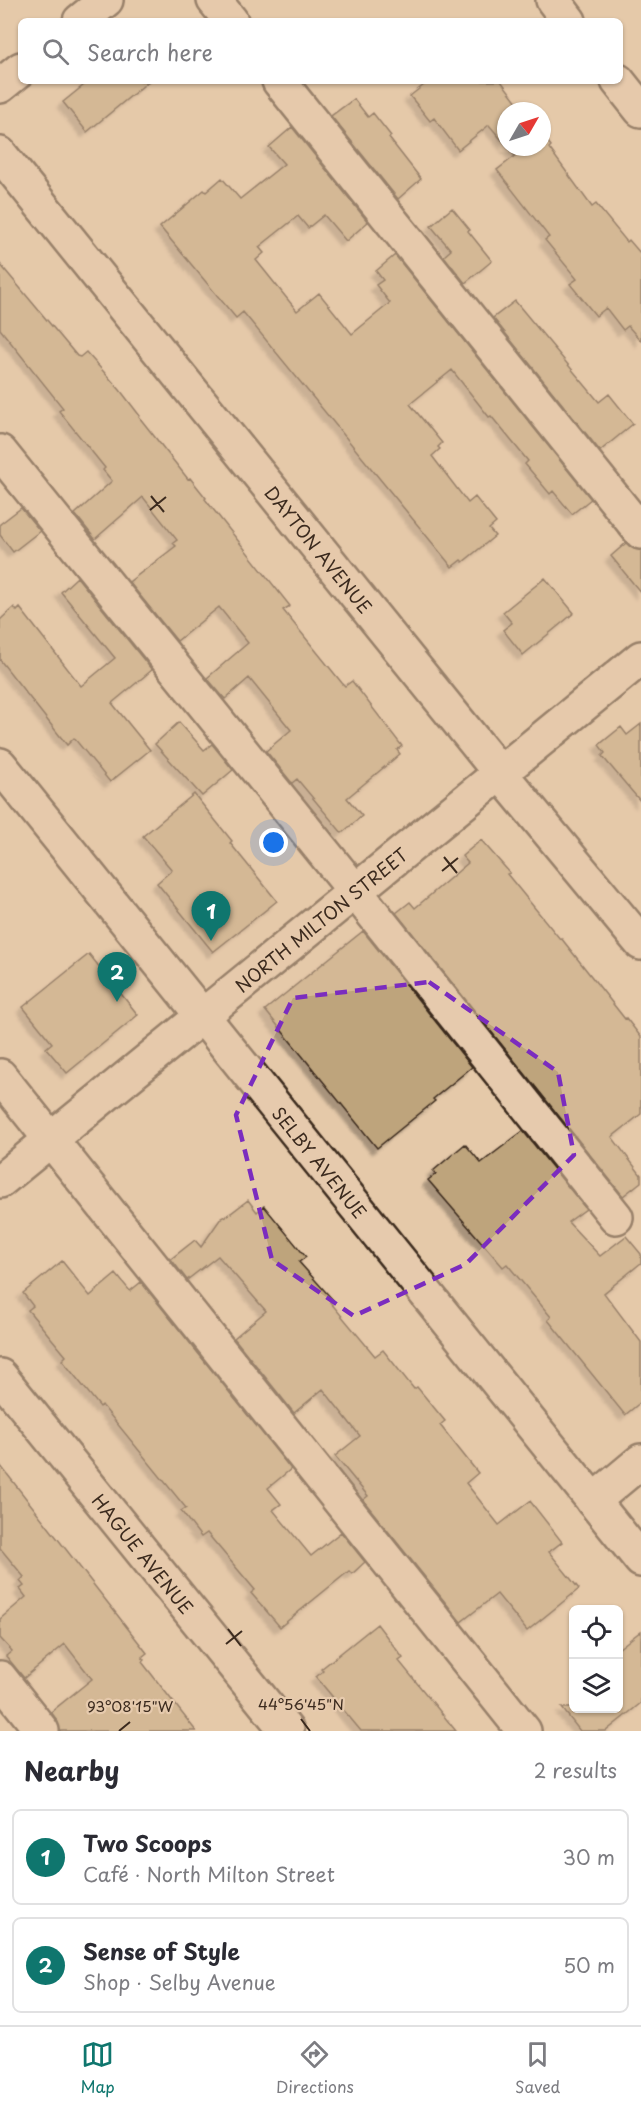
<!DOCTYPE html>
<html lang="en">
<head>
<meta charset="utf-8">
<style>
	body { margin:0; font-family:"Playpen Sans",sans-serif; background:#f2f2f3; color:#2b2b33 }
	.controls { position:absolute; right:18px; bottom:18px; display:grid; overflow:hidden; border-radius:9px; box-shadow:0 2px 4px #0004 }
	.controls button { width:54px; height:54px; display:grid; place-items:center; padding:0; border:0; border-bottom:2px solid #e1e1e2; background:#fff; color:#2b2b33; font:30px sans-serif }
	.compass { position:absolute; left:497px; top:102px; width:54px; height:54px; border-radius:50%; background:#fff; box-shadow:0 2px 4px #0004; rotate:51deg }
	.you { position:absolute; left:274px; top:843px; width:21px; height:21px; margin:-15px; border:4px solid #fff; border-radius:50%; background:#1a73e8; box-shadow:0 0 0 9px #1a73e833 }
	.badge { display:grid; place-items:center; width:39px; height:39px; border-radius:50%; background:#0f766e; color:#fff; font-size:20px; font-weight:700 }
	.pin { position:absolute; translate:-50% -50px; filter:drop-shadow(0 2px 3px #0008) }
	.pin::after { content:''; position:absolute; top:32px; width:21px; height:18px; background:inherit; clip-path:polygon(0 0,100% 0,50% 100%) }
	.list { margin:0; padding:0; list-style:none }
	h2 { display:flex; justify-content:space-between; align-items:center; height:78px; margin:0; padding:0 24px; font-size:26px }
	h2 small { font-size:20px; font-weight:400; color:#7c7c81 }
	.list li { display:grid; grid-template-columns:39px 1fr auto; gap:18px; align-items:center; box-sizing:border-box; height:96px; margin:0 12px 12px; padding:0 12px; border:2px solid #e1e1e2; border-radius:9px }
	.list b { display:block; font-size:22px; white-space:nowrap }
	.list p { margin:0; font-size:20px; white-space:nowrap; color:#7c7c81 }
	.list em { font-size:20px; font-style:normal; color:#7c7c81 }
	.icon { flex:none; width:33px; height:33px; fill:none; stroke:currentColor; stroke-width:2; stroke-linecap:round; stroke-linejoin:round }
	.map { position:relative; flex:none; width:641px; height:1731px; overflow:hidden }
	.search { position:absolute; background:#fff; box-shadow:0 2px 4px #0004; left:18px; right:18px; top:18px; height:66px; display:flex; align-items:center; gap:15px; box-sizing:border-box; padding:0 21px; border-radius:9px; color:#7c7c81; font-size:22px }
	.sheet { height:294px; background:#fff }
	nav { display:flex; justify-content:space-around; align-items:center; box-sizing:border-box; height:84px; border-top:2px solid #e1e1e2; background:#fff; font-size:16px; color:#7c7c81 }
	nav a { display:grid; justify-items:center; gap:3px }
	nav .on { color:#0f766e }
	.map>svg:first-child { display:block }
	.building { fill:#bea47c; stroke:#3b2a1e; stroke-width:1.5; filter:url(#shadow) }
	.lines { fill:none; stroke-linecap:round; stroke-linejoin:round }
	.minor-casing { stroke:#3b2a1e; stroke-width:38 }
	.minor { stroke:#e6caad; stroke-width:33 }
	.marked { fill:none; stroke:#7b2cbf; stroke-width:4.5; stroke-dasharray:12 8; stroke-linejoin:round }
	.ticks { fill:none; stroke:#3b2a1e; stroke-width:2 }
	.labels { text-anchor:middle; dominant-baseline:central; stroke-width:4.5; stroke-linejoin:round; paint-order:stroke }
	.street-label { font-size:18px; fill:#3b2a1e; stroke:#e6caad }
	.ticks-label { font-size:15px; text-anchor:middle; fill:#3b2a1e; stroke:#e6caad; stroke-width:4.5; stroke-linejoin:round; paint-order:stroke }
</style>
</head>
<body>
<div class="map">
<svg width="641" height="1731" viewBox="0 0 641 1731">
	<defs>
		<filter id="shadow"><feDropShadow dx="-5.5" dy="5.5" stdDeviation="1.5" flood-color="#0004"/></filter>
	</defs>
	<rect width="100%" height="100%" fill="#e5c9a9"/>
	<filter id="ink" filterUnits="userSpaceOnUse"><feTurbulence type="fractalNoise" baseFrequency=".0167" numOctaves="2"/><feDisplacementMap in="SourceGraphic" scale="12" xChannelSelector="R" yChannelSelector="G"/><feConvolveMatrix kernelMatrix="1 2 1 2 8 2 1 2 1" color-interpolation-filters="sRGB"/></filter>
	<g filter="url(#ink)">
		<path class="building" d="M89 81H149L87 132 63 102Z
			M429 81H501L524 111H506V145L489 125 458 150 434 118 430 121 410 96Z
			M354 99 368 117 373 113 391 136 389 138 421 179 398 199 331 116Z
			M292 127 368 222 346 241 324 215 308 228 298 216 259 247 264 253 256 260 297 311 319 293 352 334 390 303 376 285 383 280 376 271 395 255 591 499 572 514 553 491 550 494 525 464 528 461 491 416 489 417 452 370 410 404 442 443 438 447 440 449 432 456 468 503 475 497 496 523 489 529 495 536 463 562 461 560 452 567 243 312 236 318 160 227 204 190 206 192 222 178 240 199 284 164 269 147Z
			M542 134 551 146 549 148 592 207 596 204 627 242 629 240 641 254V341L628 326 623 330 606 308 596 316 570 284 577 279 545 240 549 237 497 170 515 156 507 147H542Z
			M452 208 470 230 468 231 492 261 465 283 444 256 451 250 431 226Z
			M0 264 77 356 80 357 86 352 120 390 140 416 139 417 188 479 190 478 206 498 205 499 290 606 283 610 342 683 345 686 352 681 402 746 397 750 400 754 347 798 362 816 342 833 297 779 292 783 266 751 291 730 249 678 225 699 207 678 248 643 219 607 177 641 129 582 176 546 173 543 177 540 143 497 95 539 75 514 112 481 103 470 105 468 59 411 63 408 0 329Z
			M515 301 599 402 609 394 633 424 600 451 493 318Z
			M21 508 40 531 13 552 0 535V524Z
			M626 543 634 549 641 550V593L611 556Z
			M77 577 152 670 112 703 150 750 110 782 74 738 67 745 0 660V620L14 607 17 611 20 608 81 686 115 658 61 592Z
			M545 578 574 613 523 655 503 630 512 623 503 612Z
			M179 722 204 750 212 744 233 770 202 796 155 744Z
			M641 724V802L602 756 605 753 599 745 621 727 627 735Z
			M194 794 232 841 230 843 277 901 213 952 157 883 172 870 143 836Z
			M481 840 510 873 507 874 560 939 561 938 625 1019 626 1018 641 1037V1114L612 1137 641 1175V1182L623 1196 396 913 410 902 415 908 468 863 462 856Z
			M363 931 472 1067 433 1099 435 1101 377 1148 265 1010Z
			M89 954 138 1015 67 1073 46 1048 52 1043 23 1007Z
			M523 1131 586 1209 568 1222 600 1256 626 1236 641 1254V1263L604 1293 641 1342V1402L625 1415 548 1320 551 1317 507 1264 503 1267 428 1180 436 1174 433 1171 465 1144 481 1163Z
			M248 1200 257 1212 264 1206 306 1257 299 1262 333 1300 330 1302 375 1356 383 1350 414 1389 417 1387 445 1421 440 1425 478 1473 466 1483 499 1525 530 1501 562 1542 549 1552 579 1589 527 1631 497 1594 461 1622 363 1500 368 1496 335 1456 360 1436 323 1389 294 1413 234 1338 266 1311 218 1256 187 1280 171 1259 195 1240 201 1247 221 1218 231 1213Z
			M62 1261 90 1296 116 1274 130 1291 141 1282 291 1469 268 1488 281 1504 273 1510 311 1556 341 1532 365 1562 352 1574 349 1571 280 1627 251 1593 255 1590 207 1533 201 1537 181 1511 186 1508 102 1405 100 1407 62 1360 66 1356 28 1310 33 1306 23 1293Z
			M0 1465 147 1653 142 1657 144 1660 142 1662 196 1731H60L57 1720 51 1712 92 1679 65 1644 24 1678 6 1656 12 1651 0 1638V1619L26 1597 20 1589 24 1586 20 1581 24 1577 0 1548Z
			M377 1624 403 1658 399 1661 456 1731H361L316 1677 323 1671 321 1669Z
			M641 1631V1703L606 1731H580L562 1708H618V1649Z"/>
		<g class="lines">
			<defs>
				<g id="minor">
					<path d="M214 0 231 21"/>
					<path d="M553 0 569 21"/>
					<path d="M80 21 106 0"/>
					<path d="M279 81 641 532"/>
					<path d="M618 81 641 110"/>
					<path d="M0 86 21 69"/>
					<path id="s1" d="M0 154 500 773 641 943"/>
					<path d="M0 452 355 891 616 1217"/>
					<path id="s2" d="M0 765 641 1560"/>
					<path d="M0 1076 524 1731"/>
					<path id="s3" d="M0 1181 641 658"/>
					<path id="s4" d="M0 1376 287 1731"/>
					<path d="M593 1501 641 1461"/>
					<path d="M0 1678 42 1731"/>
				</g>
			</defs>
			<use href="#minor" class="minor-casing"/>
			<use href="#minor" class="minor"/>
		</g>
	</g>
	<path d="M0 0H641V1731H0ZM429 982 558 1072 574 1155 466 1264 354 1316 272 1260 236 1115 293 998Z" fill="#e5c9a9" fill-opacity=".55" fill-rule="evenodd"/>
	<path class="marked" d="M429 982 558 1072 574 1155 466 1264 354 1316 272 1260 236 1115 293 998Z"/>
	<path class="ticks" d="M151 496 164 512M150 510 166 497M444 857 457 873M442 871 458 858M228 1629 241 1646M226 1644 242 1631M301 1719 310 1731M119 1731 130 1722"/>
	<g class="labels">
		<g class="street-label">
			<text stroke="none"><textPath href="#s1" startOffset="508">DAYTON AVENUE</textPath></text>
			<text stroke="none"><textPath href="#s3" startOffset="414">NORTH MILTON STREET</textPath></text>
			<text stroke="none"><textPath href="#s2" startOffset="510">SELBY AVENUE</textPath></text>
			<text stroke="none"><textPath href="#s4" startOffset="228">HAGUE AVENUE</textPath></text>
		</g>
	</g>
	<g class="ticks-label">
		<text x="301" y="1710">44°56'45"N</text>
		<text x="130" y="1712">93°08'15"W</text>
	</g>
</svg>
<div class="controls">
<button><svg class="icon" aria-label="locate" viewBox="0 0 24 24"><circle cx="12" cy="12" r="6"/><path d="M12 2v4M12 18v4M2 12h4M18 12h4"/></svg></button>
<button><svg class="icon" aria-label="layers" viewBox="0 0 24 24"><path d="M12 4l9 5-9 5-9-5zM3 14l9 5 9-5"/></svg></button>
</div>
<svg class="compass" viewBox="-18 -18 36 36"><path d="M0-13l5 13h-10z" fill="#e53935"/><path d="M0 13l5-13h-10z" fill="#7c7c81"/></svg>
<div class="you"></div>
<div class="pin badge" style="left:211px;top:941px">1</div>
<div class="pin badge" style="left:117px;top:1002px">2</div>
<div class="search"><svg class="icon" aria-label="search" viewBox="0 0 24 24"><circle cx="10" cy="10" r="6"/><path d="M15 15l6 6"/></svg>Search here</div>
</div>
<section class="sheet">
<h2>Nearby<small>2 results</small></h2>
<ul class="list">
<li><span class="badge">1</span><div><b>Two Scoops</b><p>Café · North Milton Street</p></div><em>30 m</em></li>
<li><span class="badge">2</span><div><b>Sense of Style</b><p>Shop · Selby Avenue</p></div><em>50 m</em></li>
</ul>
</section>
<nav>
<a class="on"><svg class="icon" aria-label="map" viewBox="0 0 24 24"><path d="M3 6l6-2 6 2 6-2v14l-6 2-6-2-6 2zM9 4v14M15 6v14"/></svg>Map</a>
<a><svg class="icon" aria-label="directions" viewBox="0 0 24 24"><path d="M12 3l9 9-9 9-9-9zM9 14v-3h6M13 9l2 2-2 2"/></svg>Directions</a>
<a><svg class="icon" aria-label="saved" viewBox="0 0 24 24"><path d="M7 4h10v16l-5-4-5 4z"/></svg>Saved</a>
</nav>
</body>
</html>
